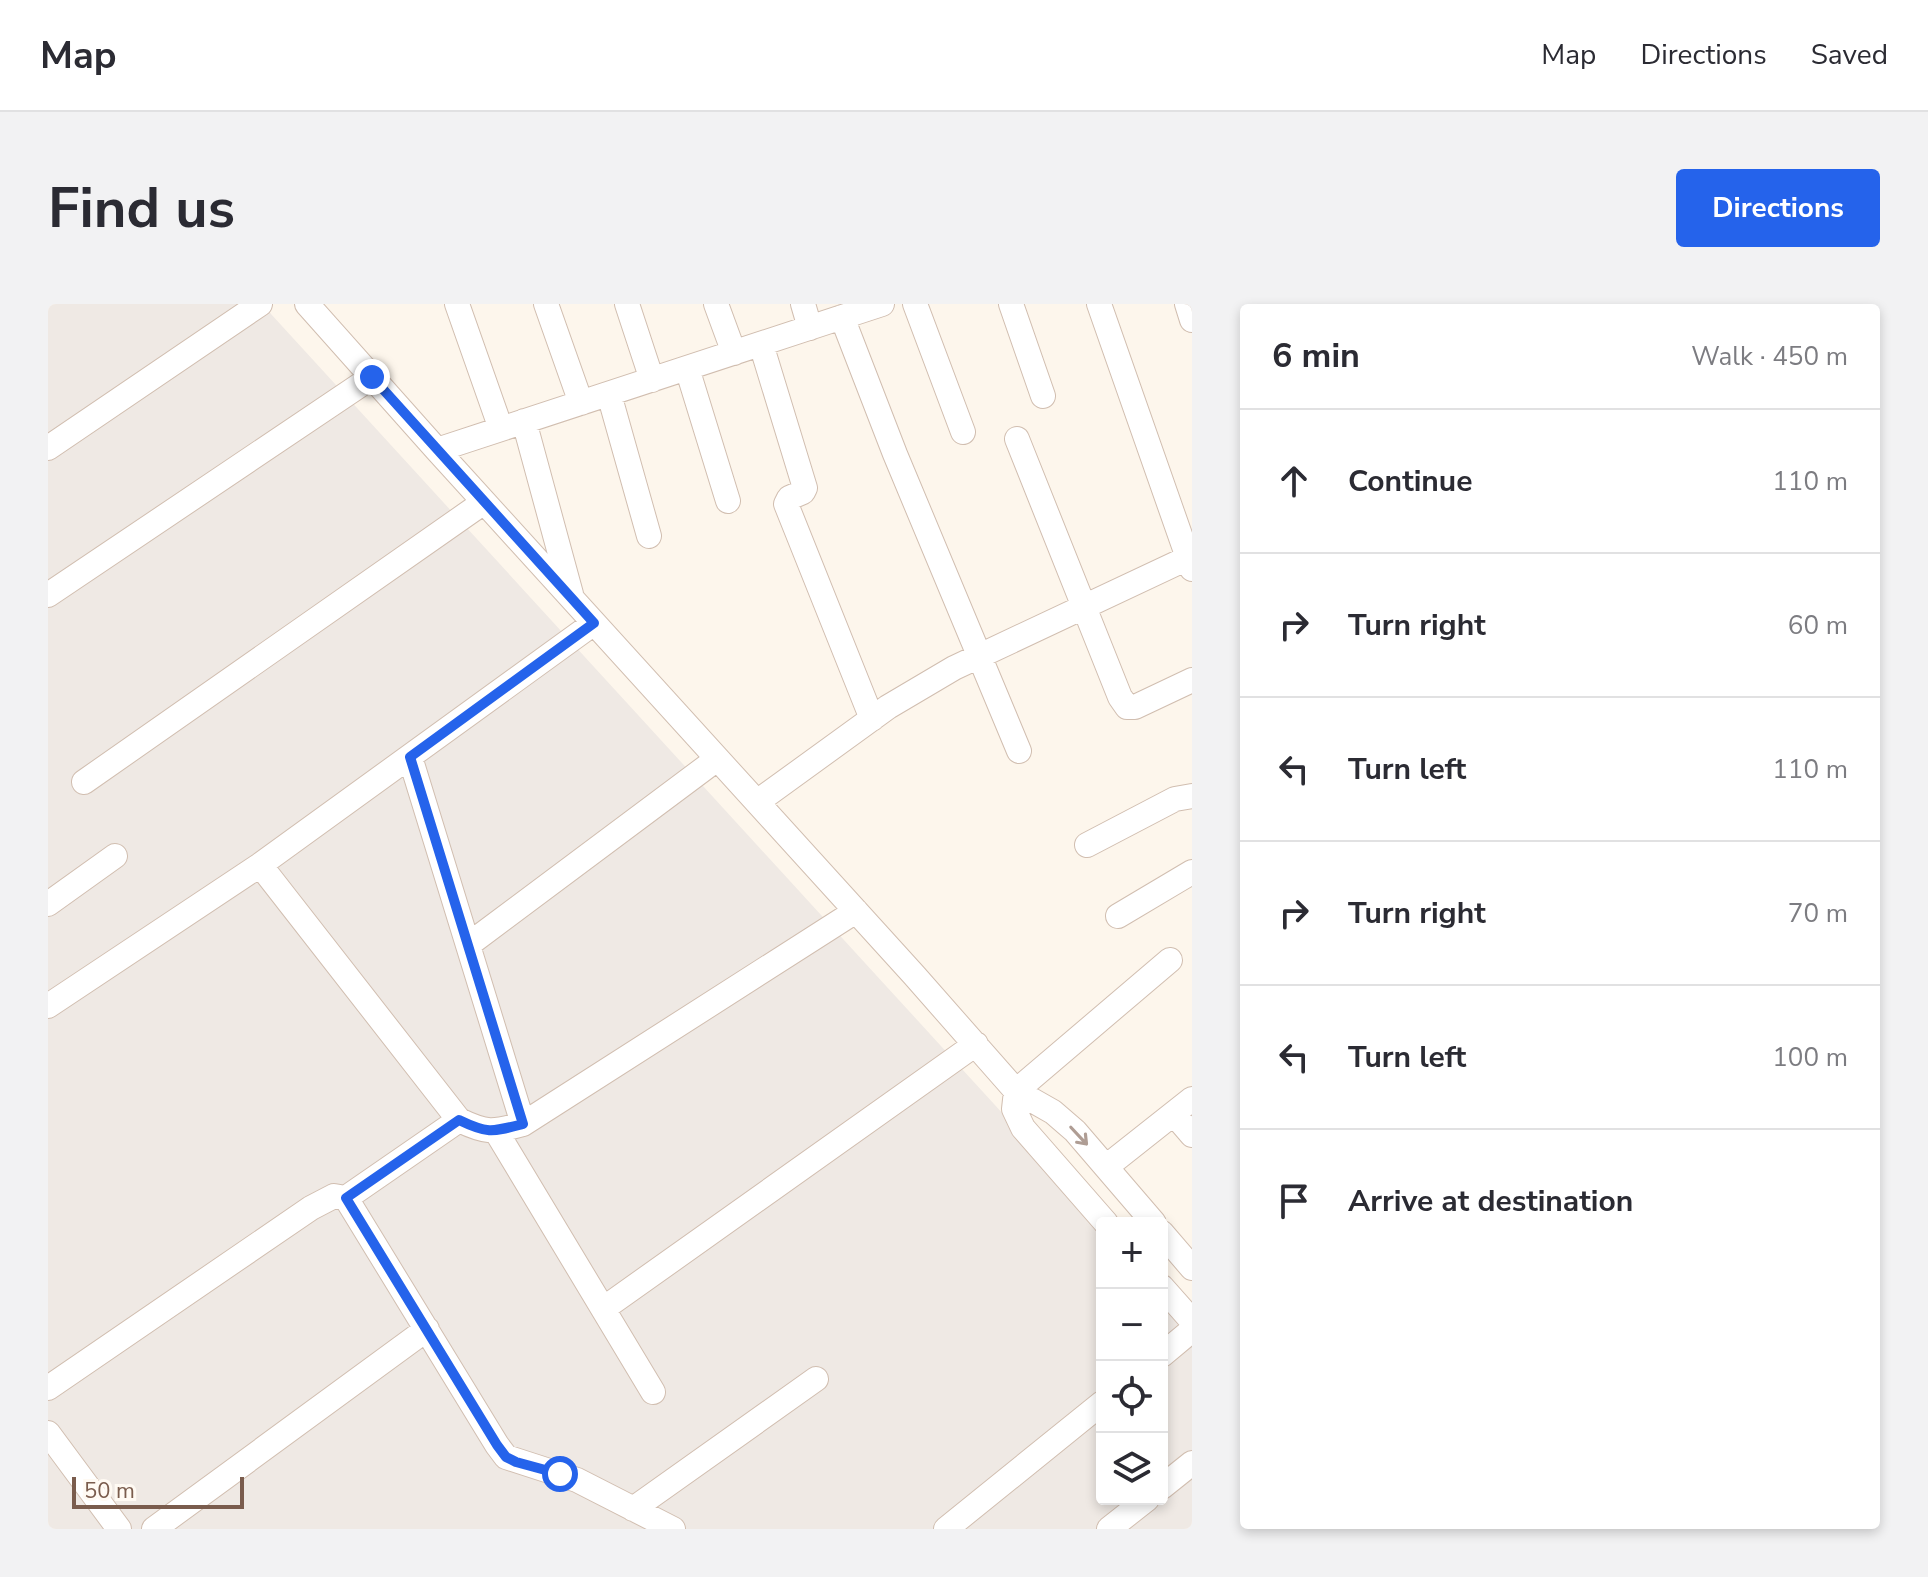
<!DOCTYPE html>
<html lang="en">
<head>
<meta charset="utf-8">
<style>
	body { margin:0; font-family:"Nunito Sans",sans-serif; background:#f2f2f3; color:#2b2b33 }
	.controls { position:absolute; right:24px; bottom:24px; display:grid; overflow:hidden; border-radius:8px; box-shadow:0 4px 12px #0003 }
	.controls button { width:72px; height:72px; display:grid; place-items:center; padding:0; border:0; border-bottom:2px solid #e1e1e2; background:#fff; color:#2b2b33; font:40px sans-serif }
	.scale { position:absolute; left:24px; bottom:20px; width:172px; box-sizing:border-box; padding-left:8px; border:4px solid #7a5c4d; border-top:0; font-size:22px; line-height:28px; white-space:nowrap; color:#7a5c4d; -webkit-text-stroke:6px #fffaf3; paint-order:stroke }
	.stop { position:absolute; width:24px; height:24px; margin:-18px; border:6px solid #2563eb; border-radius:50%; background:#fff }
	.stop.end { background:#2563eb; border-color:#fff; box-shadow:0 2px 8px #0008 }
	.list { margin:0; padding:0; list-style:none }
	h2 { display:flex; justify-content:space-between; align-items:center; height:104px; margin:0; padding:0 32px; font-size:34px }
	h2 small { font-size:26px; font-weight:400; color:#7c7c81 }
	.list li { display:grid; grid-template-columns:52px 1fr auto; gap:24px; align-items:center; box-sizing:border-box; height:144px; padding:0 32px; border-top:2px solid #e1e1e2 }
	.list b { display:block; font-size:30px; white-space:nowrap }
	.list em { font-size:26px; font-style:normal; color:#7c7c81 }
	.icon { flex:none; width:44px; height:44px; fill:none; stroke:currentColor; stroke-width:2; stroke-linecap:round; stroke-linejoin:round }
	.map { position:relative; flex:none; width:1144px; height:1225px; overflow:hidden; border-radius:8px }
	header { display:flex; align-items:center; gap:48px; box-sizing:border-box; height:112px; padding:0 40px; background:#fff; border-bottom:2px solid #e1e1e2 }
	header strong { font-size:38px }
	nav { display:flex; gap:44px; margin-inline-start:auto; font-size:28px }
	.intro { display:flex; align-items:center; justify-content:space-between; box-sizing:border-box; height:192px; padding:0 48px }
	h1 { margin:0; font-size:56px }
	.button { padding:20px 36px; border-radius:8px; background:#2563eb; color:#fff; font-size:28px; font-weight:700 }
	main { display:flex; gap:48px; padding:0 48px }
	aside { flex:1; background:#fff; border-radius:8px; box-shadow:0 4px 12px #0003 }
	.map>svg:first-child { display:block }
	.industrial { fill:#efe9e4 }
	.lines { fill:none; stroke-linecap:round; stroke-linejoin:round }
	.minor-casing { stroke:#d1beb0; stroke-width:26 }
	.minor { stroke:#fff; stroke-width:24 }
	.oneway { stroke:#af9d94 }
	.route { stroke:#2563eb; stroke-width:10 }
</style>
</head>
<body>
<header>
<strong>Map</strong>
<nav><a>Map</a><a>Directions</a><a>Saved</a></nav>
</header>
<div class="intro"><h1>Find us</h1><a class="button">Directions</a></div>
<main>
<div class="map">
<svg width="1144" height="1225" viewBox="0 0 1144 1225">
	<rect width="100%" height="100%" fill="#fdf6ec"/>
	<path class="industrial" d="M0 0H217L223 10 1055 919 1054 1195H1114V984L1144 1016V1225H0Z"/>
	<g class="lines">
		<defs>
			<path id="minor" d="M259 0 389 146 866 671 968 787 1005 808 1027 827 1106 919
				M409 0 453 125
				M498 0 533 99
				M579 0 604 76
				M668 0 686 49
				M755 0 762 24
				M867 0 915 128
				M963 0 995 92
				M1051 0 1144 265
				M1139 0 1144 16
				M794 13 847 150 971 447
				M713 40 757 184 755 188 741 194 738 200 824 415
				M639 64 680 197
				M561 90 601 232
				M476 117 523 290
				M969 135 1072 393 1079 403H1087L1144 376
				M0 144 212 0
				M389 146 834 0
				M0 291 324 73
				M362 453 475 820
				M36 478 436 198
				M709 498 840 403 906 364 1144 252
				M1039 541 1127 495 1144 492
				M212 561 411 816C440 830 445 828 475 820L808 607
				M0 600 67 552
				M1070 612 1144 568
				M420 641 669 455
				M0 702 212 561 546 319
				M1126 810 1144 831
				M448 827 605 1088
				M1058 863 1144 795
				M298 894 411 816
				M1058 919 975 824 966 805 968 787 1122 656
				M1114 929 1144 964
				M1114 983 1144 1017
				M555 1005 928 740
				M1114 1051 1144 1026
				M0 1084 263 904 286 892 298 894 449 1141 458 1153 529 1176 625 1225
				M0 1129 71 1225
				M1114 1183 1144 1159
				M585 1205 768 1075
				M106 1225 379 1025
				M898 1225 1054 1099
				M1061 1225 1099 1195"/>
		</defs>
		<use href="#minor" class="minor-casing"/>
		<use href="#minor" class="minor"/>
	</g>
	<defs><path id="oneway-shaft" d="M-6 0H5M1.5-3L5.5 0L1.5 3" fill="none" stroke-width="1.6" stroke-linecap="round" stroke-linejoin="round" transform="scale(2)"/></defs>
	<use class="oneway" href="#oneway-shaft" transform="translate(1031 832) rotate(47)"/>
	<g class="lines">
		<path class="route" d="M324 73 546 319 362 453 475 820C444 828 440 830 411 816L298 894 449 1141 458 1153 468 1158 512 1170"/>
	</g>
</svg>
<div class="controls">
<button>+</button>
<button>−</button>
<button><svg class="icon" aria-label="locate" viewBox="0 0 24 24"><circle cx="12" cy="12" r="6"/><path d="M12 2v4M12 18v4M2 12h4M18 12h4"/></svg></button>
<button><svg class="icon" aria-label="layers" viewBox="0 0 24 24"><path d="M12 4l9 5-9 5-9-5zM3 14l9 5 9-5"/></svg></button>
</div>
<div class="scale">50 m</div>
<div class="stop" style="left:512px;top:1170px"></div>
<div class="stop end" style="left:324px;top:73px"></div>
</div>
<aside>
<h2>6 min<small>Walk · 450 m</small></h2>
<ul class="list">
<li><svg class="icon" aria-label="ahead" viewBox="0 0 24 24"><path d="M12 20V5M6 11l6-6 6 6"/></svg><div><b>Continue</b></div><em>110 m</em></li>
<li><svg class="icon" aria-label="right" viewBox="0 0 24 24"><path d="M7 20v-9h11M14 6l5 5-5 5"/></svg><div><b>Turn right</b></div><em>60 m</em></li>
<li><svg class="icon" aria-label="left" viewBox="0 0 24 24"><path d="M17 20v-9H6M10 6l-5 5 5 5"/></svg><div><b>Turn left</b></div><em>110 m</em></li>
<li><svg class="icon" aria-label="right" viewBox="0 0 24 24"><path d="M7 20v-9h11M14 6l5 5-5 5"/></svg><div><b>Turn right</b></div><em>70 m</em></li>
<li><svg class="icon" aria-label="left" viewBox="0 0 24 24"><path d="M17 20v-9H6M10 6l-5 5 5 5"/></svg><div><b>Turn left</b></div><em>100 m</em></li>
<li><svg class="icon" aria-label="arrive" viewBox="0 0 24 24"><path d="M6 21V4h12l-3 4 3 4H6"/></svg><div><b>Arrive at destination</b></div></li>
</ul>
</aside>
</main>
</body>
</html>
